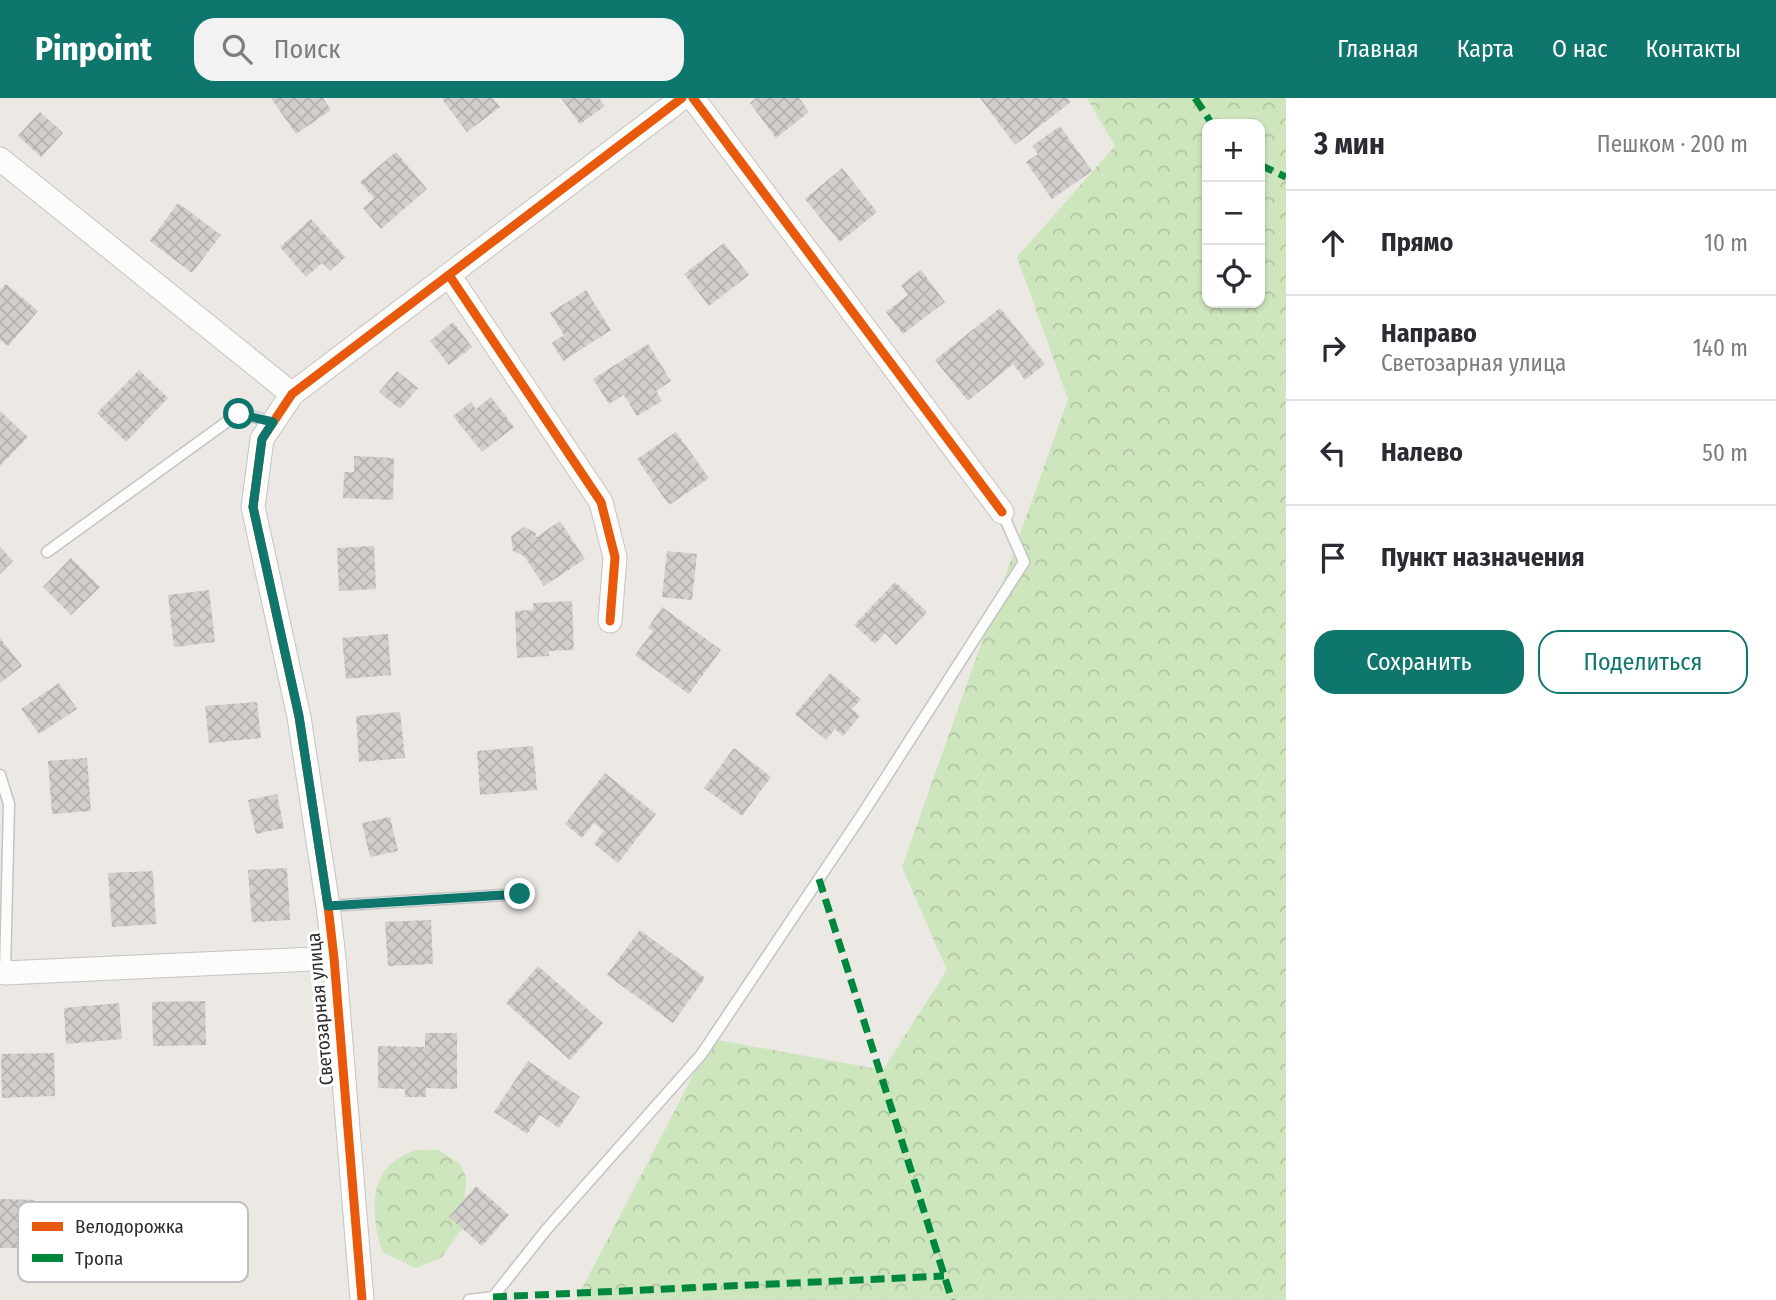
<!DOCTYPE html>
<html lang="ru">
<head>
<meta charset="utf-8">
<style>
	body { margin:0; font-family:"Fira Sans Condensed",sans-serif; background:#f2f2f3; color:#2b2b33 }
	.controls { position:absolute; right:21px; top:21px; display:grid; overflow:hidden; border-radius:14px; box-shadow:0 2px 5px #0004 }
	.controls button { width:63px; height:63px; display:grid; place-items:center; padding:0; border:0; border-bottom:2px solid #e1e1e2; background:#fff; color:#2b2b33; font:35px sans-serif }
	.stop { position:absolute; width:21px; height:21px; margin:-16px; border:5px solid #0f766e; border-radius:50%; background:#fff }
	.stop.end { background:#0f766e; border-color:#fff; box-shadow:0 2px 7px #0008 }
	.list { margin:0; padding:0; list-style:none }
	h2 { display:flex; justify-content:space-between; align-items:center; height:91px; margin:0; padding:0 28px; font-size:30px }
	h2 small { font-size:23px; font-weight:400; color:#7c7c81 }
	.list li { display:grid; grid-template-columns:46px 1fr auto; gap:21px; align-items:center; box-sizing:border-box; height:105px; padding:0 28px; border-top:2px solid #e1e1e2 }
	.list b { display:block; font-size:26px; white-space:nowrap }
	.list p { margin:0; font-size:23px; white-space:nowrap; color:#7c7c81 }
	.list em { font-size:23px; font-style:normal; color:#7c7c81 }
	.actions { display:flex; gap:14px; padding:21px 28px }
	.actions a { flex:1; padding:16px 0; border:2px solid #0f766e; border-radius:21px; text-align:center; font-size:24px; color:#0f766e }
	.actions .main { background:#0f766e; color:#fff }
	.icon { flex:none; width:38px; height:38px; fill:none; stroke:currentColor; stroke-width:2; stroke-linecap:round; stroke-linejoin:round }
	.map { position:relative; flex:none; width:1286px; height:1202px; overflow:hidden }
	header { display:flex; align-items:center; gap:42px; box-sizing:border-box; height:98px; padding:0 35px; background:#0f766e; color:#fff }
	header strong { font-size:33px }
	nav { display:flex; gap:38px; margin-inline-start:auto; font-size:24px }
	.search { width:490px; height:63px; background:#f2f2f3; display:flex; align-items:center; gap:18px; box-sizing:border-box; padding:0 24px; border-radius:21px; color:#7c7c81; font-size:26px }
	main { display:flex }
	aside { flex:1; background:#fff }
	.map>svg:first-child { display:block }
	.forest { fill:url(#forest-crowns); fill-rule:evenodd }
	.building { fill:url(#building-cross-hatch) }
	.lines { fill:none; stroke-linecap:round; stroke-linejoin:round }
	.service-casing { stroke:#c5c4c5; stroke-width:13 }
	.minor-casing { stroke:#c5c4c5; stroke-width:25 }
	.service { stroke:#fcfcfb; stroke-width:10 }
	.minor { stroke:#fcfcfb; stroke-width:23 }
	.quiet { stroke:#00873e; stroke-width:7; stroke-dasharray:14 7; stroke-linecap:butt }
	.cycleway-casing { stroke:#fff; stroke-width:13 }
	.cycleway { stroke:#e8590c; stroke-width:9 }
	.route { stroke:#0f766e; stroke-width:9 }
	.labels { text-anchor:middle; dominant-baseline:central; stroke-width:6; stroke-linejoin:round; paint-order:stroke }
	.street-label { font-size:19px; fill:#2e2e2e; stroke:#fff }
	.key { fill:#fff; stroke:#c0c0c0; stroke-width:2 }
	.key-label { font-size:19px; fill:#2e2e2e }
</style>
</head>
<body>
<header>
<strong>Pinpoint</strong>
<div class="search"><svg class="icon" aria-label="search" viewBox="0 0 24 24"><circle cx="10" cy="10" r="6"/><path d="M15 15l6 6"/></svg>Поиск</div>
<nav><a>Главная</a><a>Карта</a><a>О нас</a><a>Контакты</a></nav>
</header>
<main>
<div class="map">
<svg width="1286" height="1202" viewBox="0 0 1286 1202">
	<defs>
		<pattern id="forest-crowns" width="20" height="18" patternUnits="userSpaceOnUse" patternTransform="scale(1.75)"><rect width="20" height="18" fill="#cee6be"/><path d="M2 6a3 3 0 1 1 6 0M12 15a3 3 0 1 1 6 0" fill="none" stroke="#b1c6a4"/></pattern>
		<pattern id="building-cross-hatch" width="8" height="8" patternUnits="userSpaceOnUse" patternTransform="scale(1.75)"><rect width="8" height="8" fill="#d1cecb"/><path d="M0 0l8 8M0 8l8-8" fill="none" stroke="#b4b1af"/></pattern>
	</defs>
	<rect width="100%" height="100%" fill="#ece8e4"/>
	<path class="forest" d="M1087 0H1286V1202H576L712 941 883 972 947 872 902 769 1068 301 1017 159 1115 48ZM1207 26H1260V205H1207Z
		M439 1052 460 1066 466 1079 464 1128 441 1160 416 1170 382 1154C371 1116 366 1071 411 1054 419 1051 431 1052 439 1052Z"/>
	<path class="building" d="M271 0H323L331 12 296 36Z
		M444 0H492L500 9 467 34 442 1Z
		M561 0H599L605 8 580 26Z
		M756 0H799L809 14 776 40 750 5Z
		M980 0H1068L1071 4 1015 47Z
		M40 14 63 35 41 59 18 38Z
		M1060 28 1092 73 1052 101 1026 64 1038 56 1032 48Z
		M396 54 427 91 381 131 363 110 374 100 360 84Z
		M842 70 877 114 840 144 805 101Z
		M178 105 221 137 192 175 150 143Z
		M311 121 345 159 330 173 322 165 306 179 280 149Z
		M724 145 749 177 709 208 684 176Z
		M921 172 945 204 903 236 886 214 908 197 901 187Z
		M6 186 38 213 8 248 0 242V192Z
		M586 192 611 232 563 263 552 245 564 237 550 215Z
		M1000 210 1045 266 1025 282 1013 266 968 303 935 262Z
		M453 224 472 249 449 267 430 243Z
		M648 246 671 283 656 293 662 303 637 318 624 297 609 306 593 281Z
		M139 272 168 300 126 344 97 315Z
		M397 273 418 290 400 311 379 294Z
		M491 299 514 329 482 354 453 318 471 304 476 311Z
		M0 313 28 339 0 368Z
		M676 334 709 380 669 407 637 361Z
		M354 358 394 360 393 402 343 400 344 374H354Z
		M560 423 585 461 544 488 524 458 513 453 511 438 524 429 536 435 535 440Z
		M374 448 376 491 339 493 337 450Z
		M0 449 13 463 0 476Z
		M667 453 697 456 692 502 662 499Z
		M71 460 100 489 71 517 43 489Z
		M895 484 927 514 896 547 885 535 875 546 854 527Z
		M209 492 215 544 174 549 168 497Z
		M572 503 574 552 549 553V558L517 560 515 513 533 512V505Z
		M662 509 721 552 689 596 635 557 653 533 648 530Z
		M388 536 391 577 346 581 342 540Z
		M0 540 22 568 0 585Z
		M830 575 861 601 852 611 860 618 843 638 835 631 826 642 795 616Z
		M59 585 77 611 39 636 21 611Z
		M257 604 261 640 209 645 205 608Z
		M400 614 405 660 359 664 356 618Z
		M533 648 537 692 480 697 477 653Z
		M734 650 771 679 742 718 704 690Z
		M87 660 91 713 52 716 48 663Z
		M605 675 656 716 618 765 594 746 604 733 594 725 582 740 565 726Z
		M277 696 284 730 256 736 248 702Z
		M390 719 398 753 370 759 362 725Z
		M287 770 290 822 252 824 248 772Z
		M153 773 156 826 112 829 108 775Z
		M431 822 433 866 388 868 385 824Z
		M640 832 705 880 673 925 607 877Z
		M538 868 603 925 570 962 506 905Z
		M205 903 206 947 153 948 152 904Z
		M119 905 122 941 66 946 64 910Z
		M425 935H457V991L426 990V999H405V991L378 990V948L425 949Z
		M54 955 55 998 2 1000 1 956Z
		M528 963 580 999 559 1030 540 1017 527 1036 494 1014Z
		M476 1088 509 1117 482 1148 449 1119Z
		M0 1101 35 1102V1150H0Z"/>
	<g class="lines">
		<defs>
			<path id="service" d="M47 454 239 315 273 324
				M0 677 9 706 5 875
				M328 808 520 796
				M469 1202 493 1199 546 1132 701 957 865 712 1024 464 1002 414"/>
			<path id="minor" d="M693 0 1002 414
				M0 61 292 296
				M449 177 601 404 615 459 610 523
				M5 875 334 860
				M362 1202 334 860 328 808 299 619 253 409 262 341 292 296 682 0"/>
		</defs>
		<use href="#service" class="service-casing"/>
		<use href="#minor" class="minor-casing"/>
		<use href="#service" class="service"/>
		<use href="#minor" class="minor"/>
		<path class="quiet" d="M1195 0 1212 26
			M1260 67 1286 79
			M819 781 952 1202
			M493 1199 944 1178"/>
		<defs>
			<path id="cycleway" d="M693 0 1002 414
				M449 177 601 404 615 459 610 523
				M362 1202 334 860 328 808 299 619 253 409 262 341 292 296 682 0"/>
		</defs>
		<use href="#cycleway" class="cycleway-casing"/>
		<use href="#cycleway" class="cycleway"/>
	</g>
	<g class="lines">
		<path class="route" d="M239 316 273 324 262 341 253 409 299 618 328 808 520 796"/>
	</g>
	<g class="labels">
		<g class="street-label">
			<text transform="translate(320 911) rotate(-95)">Светозарная улица</text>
		</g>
	</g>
	<rect x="18" y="1104" width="230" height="80" rx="10" class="key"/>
	<rect x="32" y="1124" width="31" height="9" fill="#e8590c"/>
	<rect x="32" y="1156" width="31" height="8" fill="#00873e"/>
	<g class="key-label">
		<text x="75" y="1135">Велодорожка</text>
		<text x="75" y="1167">Тропа</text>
	</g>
</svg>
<div class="controls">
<button>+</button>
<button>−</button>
<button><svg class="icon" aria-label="locate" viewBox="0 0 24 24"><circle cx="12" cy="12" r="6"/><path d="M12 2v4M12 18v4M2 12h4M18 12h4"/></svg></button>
</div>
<div class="stop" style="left:239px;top:316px"></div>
<div class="stop end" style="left:520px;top:796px"></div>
</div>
<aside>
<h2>3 мин<small>Пешком · 200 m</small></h2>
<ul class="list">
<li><svg class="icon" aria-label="ahead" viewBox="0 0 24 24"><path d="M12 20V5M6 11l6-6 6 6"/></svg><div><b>Прямо</b></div><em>10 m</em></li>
<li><svg class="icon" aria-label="right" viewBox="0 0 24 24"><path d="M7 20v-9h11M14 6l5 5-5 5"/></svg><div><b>Направо</b><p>Светозарная улица</p></div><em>140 m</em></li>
<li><svg class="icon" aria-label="left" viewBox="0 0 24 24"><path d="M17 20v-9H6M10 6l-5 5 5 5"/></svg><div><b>Налево</b></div><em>50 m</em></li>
<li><svg class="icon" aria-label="arrive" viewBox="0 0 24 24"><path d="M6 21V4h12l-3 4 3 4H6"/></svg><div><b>Пункт назначения</b></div></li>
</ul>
<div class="actions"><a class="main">Сохранить</a><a>Поделиться</a></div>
</aside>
</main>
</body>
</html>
